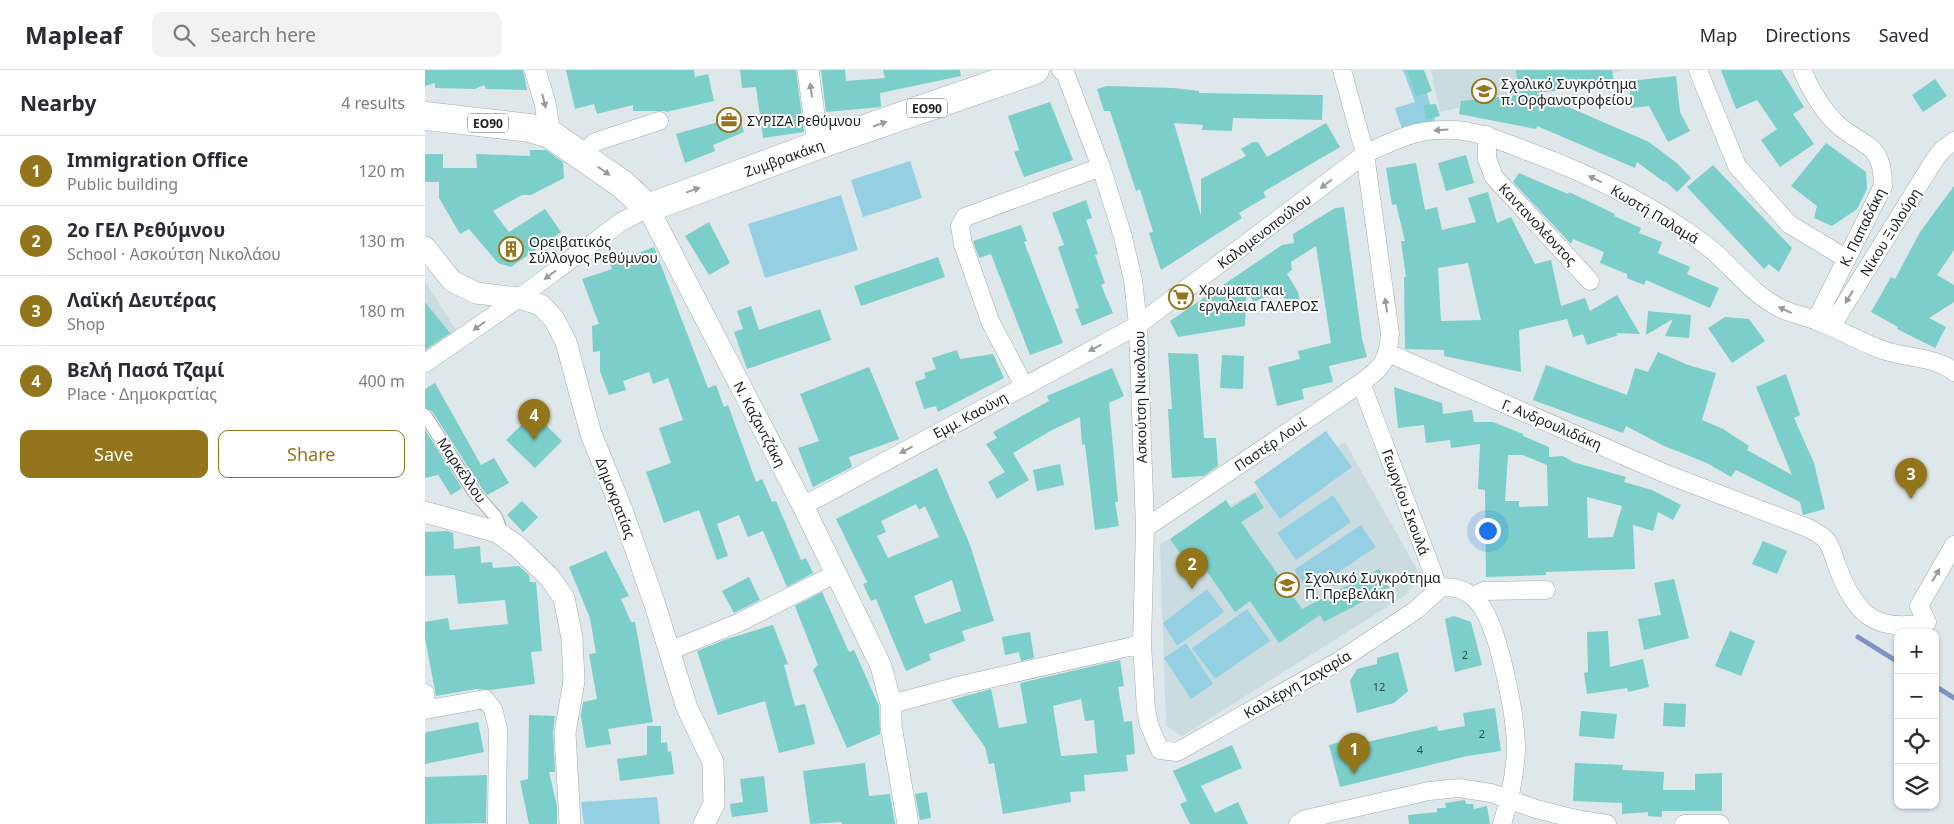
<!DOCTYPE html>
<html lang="en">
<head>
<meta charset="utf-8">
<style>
	body { margin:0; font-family:"Noto Sans",sans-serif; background:#f2f2f3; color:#2b2b33 }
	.controls { position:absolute; right:15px; bottom:15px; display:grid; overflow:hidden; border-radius:10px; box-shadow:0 1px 4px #0004 }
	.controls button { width:45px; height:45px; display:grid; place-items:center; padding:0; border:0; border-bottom:1px solid #e1e1e2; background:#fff; color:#2b2b33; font:25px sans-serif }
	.you { position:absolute; left:1062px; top:460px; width:18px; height:18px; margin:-12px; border:4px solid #fff; border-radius:50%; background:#1a73e8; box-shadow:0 0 0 8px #1a73e833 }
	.badge { display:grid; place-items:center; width:32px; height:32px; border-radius:50%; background:#93751c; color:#fff; font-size:16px; font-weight:700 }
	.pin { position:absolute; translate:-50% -41px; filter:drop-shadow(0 1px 2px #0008) }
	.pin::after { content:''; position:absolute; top:26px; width:18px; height:15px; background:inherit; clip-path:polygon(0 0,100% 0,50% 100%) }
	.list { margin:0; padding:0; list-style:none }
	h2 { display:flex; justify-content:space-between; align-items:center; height:65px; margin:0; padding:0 20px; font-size:21px }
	h2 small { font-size:16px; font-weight:400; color:#7c7c81 }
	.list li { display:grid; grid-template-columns:32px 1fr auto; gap:15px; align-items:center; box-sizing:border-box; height:70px; padding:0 20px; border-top:1px solid #e1e1e2 }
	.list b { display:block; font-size:19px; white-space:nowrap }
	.list p { margin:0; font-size:16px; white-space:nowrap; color:#7c7c81 }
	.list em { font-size:16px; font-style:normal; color:#7c7c81 }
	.actions { display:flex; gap:10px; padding:15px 20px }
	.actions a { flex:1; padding:11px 0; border:1px solid #93751c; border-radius:10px; text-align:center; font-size:18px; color:#93751c }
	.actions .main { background:#93751c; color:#fff }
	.icon { flex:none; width:28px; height:28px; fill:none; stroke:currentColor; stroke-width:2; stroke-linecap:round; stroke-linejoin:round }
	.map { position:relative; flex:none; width:1529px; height:754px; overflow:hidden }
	header { display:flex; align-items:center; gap:30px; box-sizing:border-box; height:70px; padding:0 25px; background:#fff; border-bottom:1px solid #e1e1e2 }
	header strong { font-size:24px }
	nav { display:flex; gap:28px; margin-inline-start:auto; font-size:18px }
	.search { width:350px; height:45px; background:#f2f2f3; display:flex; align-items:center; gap:12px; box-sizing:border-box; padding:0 18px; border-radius:10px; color:#7c7c81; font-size:19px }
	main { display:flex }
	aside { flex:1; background:#fff }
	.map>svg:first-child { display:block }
	.built { fill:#cbdce1 }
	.green { fill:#94d0e1 }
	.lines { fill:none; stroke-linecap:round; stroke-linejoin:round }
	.stream { stroke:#7f92c6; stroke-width:5 }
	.building { fill:#7bcec9; fill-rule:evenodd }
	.pedestrian-casing { stroke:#a2abad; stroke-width:14 }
	.minor-casing { stroke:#a2abad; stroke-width:19 }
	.tertiary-casing { stroke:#a2abad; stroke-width:22 }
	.primary-casing { stroke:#a2abad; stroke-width:29 }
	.pedestrian { stroke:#fff; stroke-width:12 }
	.minor { stroke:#fff; stroke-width:18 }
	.tertiary { stroke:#fff; stroke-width:21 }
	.primary { stroke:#fff; stroke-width:28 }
	.oneway { fill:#999a9b }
	.labels { text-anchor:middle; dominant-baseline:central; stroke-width:4; stroke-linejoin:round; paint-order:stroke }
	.number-label { font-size:11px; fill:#344b4a }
	.shield { fill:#fff; stroke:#606263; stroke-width:1 }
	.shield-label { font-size:12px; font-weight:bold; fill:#1c1f20 }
	.poi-label { font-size:14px; fill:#1c1f20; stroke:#fff; text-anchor:start }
	.street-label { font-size:14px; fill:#1c1f20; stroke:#fff }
</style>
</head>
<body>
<header>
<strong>Mapleaf</strong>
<div class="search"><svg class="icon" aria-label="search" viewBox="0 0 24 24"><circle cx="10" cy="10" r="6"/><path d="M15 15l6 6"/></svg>Search here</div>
<nav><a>Map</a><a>Directions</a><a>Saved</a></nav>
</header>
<main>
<aside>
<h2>Nearby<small>4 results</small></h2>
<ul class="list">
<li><span class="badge">1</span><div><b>Immigration Office</b><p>Public building</p></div><em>120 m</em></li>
<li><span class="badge">2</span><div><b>2ο ΓΕΛ Ρεθύμνου</b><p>School · Ασκούτση Νικολάου</p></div><em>130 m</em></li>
<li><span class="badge">3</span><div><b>Λαϊκή Δευτέρας</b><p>Shop</p></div><em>180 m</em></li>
<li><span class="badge">4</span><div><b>Βελή Πασά Τζαμί</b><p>Place · Δημοκρατίας</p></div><em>400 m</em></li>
</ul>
<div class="actions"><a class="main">Save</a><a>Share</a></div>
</aside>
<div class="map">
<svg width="1529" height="754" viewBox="0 0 1529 754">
	<rect width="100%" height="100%" fill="#dee7e9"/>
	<path class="built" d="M1006 0H1200L1015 42Z
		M0 211 33 263 0 289Z
		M920 372 995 505 981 525 757 666 741 656 735 474Z"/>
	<path class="green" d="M978 0H995L1010 51 978 62 970 38 990 32Z
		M485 91 497 128 438 147 426 110Z
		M416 125 433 180 340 208 323 154Z
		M901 361 927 397 855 449 829 412Z
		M908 425 926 452 871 490 852 463Z
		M936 455 951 477 884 522 869 500Z
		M782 519 799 542 752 576 738 553Z
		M822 539 845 571 790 609 767 578Z
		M761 573 788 614 766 629 739 588Z
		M232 727 235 754H159L156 732Z"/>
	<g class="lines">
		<path class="stream" d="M1433 567 1473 592
			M1510 616 1529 628"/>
	</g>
	<path class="building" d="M0 0H98L102 20 61 19 59 15 50 19 10 18V13L0 16Z
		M141 0H269L270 7 283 4 289 31 241 42V41H208V35L172 44 169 34 150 39Z
		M315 0H371L379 62 338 68 331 17 317 18Z
		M396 0H420L421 11 460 8 458 0H535L536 6 455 23 456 37 401 42Z
		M982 0H999L1007 21 991 27Z
		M1091 0H1187L1189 14 1111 23 1224 72 1253 94 1266 108 1252 122 1240 111 1239 112 1212 92 1210 98 1112 56 1111 59 1034 44 1036 31 1094 25Z
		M1296 0H1356L1379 37 1368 44 1389 74 1355 97 1336 70 1352 59 1332 30 1311 39Z
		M1251 6 1255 42 1265 61 1243 72 1224 36 1206 38 1204 11Z
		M1510 9 1522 26 1498 42 1487 25Z
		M682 16 748 18 774 21V23L898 25 897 50 808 48 807 61 777 60 778 55 749 53 776 146V109L821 86 816 79 828 72H833L842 87 901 53 915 77 838 122 841 127 814 143 817 148 736 200 724 163 728 162 715 119 711 121 685 41H679L672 19Z
		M625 32 648 90 599 107 589 82 594 80 583 46Z
		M1011 34 1015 46 1002 50 998 35Z
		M314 46 319 62 288 75 290 81 260 93 251 64Z
		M1401 73 1441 102 1442 119 1432 139 1407 156 1389 148 1392 136 1366 116Z
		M105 80H121L138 92 139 108 106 125H97L68 141 84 162 120 139 136 162 86 197 73 193 44 159 35 164 14 128V112H0V84H18V98H52L51 84 105 86Z
		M1041 85 1049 113 1021 121 1013 93Z
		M991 93 1000 140 1012 137 1017 160 1051 152 1043 128 1063 122 1072 153 1086 147 1110 194 1126 190 1136 236 1160 228 1165 241 1192 225 1215 264 1190 263 1194 265 1162 275 1158 264 1148 267 1142 249 1094 260 1096 302 1019 286V280L980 279 979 207H981L976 171H980L971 134 967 135 961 98ZM1043 193 1056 250 1016 251 1013 198Z
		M1288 95 1367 178 1354 202 1344 194 1339 199 1262 117Z
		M1094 103 1143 124 1144 122 1190 144 1189 146 1216 158 1214 163 1237 172 1233 183 1265 197 1262 204 1294 218 1285 238 1221 210 1219 215 1202 208V204L1175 193 1179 182 1148 169 1146 174 1088 112Z
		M1529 116V180L1512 205 1529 215V232L1504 248 1521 257 1510 278 1472 259 1473 257 1446 242 1466 207 1470 209 1495 162Z
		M661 130 667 148 661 150 673 184 670 185 680 213 676 215 688 243 657 256 650 239 654 238 633 177 639 175 627 143Z
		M919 137 937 269 942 287 904 296 908 312 877 319 879 329 852 336 843 297 875 289 873 281 906 273 891 176 866 192 867 200 862 204 873 222 875 233 863 235 857 224 837 228 828 233 822 212 820 256 753 267 745 251 857 175 869 173 868 164 910 138Z
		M284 152 305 193 284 205 260 166Z
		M596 155 602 171 599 172 638 273 605 285 566 184 554 188 548 171Z
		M229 177 283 318 291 315 299 337 303 335 331 412 337 409 347 432 351 431 376 490 381 488 388 503 362 517 338 461 323 467 314 445 292 454 303 486 292 490 274 440 239 453 221 402 246 393 234 358 258 350 243 308 228 314 224 302 198 311 201 320 184 325 175 301V281L168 282 167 256 174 254 157 209 187 199 185 194Z
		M513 187 520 207 436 236 429 216Z
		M0 232 25 263 0 280Z
		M326 236 334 260 395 239 406 270 322 299 309 262 318 259 312 241Z
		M1223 241 1266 245 1264 268 1240 266 1248 249 1221 265Z
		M1300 247 1324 249 1340 271 1307 293 1283 258Z
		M532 280 535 289 568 284 579 308 513 342 511 336 499 339 490 312 501 308 499 303 511 299 507 288Z
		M1233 282 1263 295 1291 303 1277 350 1298 359 1324 376 1322 380 1367 405 1331 317 1361 304 1375 345 1369 348 1389 393 1400 439 1378 445 1375 432 1311 400 1306 407 1282 393 1237 375 1201 356 1198 363 1108 330 1121 295 1202 325 1210 298 1223 302Z
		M743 283 773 284 779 368H791L793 396 779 406 747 408 743 339H747Z
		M797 285 819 286 818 319 795 318Z
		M444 297 474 369 424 387 427 397 388 417 373 378 394 371 375 324Z
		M687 298 699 326 684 333 693 432H690L694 456 670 460 660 374 657 375 655 347 627 360 588 383 604 410 572 429 563 412 580 402 561 374 572 368 568 362 624 331 622 326Z
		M10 313 56 395 69 388 84 413 62 425 56 417 7 341 0 337V319Z
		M969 317 1017 333 1018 344 1047 340 1049 352H1068L1098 364V366L1124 377V387L1138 386 1148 392 1201 407 1199 412 1227 420 1256 435 1248 450 1233 442 1228 461 1208 455 1210 499 1121 502V505L1061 507 1060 420 1053 419 1055 374 1026 378 1025 370 1001 373 999 355 973 358ZM1083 385H1098L1122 395 1123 436 1094 437V431H1080ZM1162 427 1197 436 1188 467 1163 468Z
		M109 343 137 371 110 398 81 370Z
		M0 360 37 418 26 425 13 405 0 408Z
		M635 394 639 415 612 421 608 400Z
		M512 398 545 475 569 551 537 561 540 571 504 584 506 590 481 601 451 529 446 531 438 514 442 512 411 449ZM491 434 494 440 500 436 514 467 463 488 452 466 461 462 456 451ZM527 510 536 541 500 554 489 526Z
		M830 423 839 438 816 452 877 539 954 499 964 518 899 552 895 545 854 573 825 531 810 542 781 500 771 506 745 469 801 430 806 438Z
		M97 431 113 447 98 462 82 445Z
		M23 461 28 463 29 479 55 476 56 493 67 492 68 498 94 496 104 505 105 512H111L117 581 106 582 110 614 65 620 51 619 11 626 0 568V552L23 548 25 560 83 554 80 530 33 534 30 505 0 506V462Z
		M1338 471 1362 481 1352 504 1327 494Z
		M181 481 204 526 196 529 206 552H210L228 652 183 659 186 674 161 678 156 646 158 632 172 629 164 584 171 583 165 548 144 497Z
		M324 507 335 530 309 543 297 521Z
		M1249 509 1264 568 1219 580 1213 549 1236 545 1229 513Z
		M397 522 424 582 429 580 454 636 455 664 422 678 388 600 393 595 370 536Z
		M1029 546 1046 552 1057 595 1030 602 1020 549Z
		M348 555 363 594 359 595 370 636 380 634 390 674 354 683 340 631 293 645 272 581 302 569Z
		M1183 561 1185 597 1218 589 1224 617 1203 622 1202 618 1162 624 1159 603 1163 602 1162 562Z
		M1305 561 1330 571 1316 606 1290 596Z
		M605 562 609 588 596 591 594 582 580 585 577 567Z
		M973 582 983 621 969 633 932 643 925 611 932 599 952 594V588Z
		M695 590 699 616 693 617 699 652 707 651 710 684 701 685 703 701 659 705 660 721 645 722 646 732 578 744 569 693 564 694 560 677 526 630 566 619 574 658 602 653 595 613ZM656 629 660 651 669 650 672 683 636 686 628 636Z
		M1239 633 1261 634 1260 657 1238 656Z
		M1070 638 1076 681 1042 686 915 717 904 675 940 666 942 672 1012 656 1013 661 1040 656 1038 643Z
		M1156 641 1192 644 1189 669 1154 666Z
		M104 645 130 646 128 663 130 702H124L132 736V754H104L95 711 103 709Z
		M53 652 59 682 0 694V664L2 662Z
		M222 656H236V673L242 672 243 682 246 681 249 704 195 711 192 689 222 685Z
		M807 675 817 698 776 716 790 743 813 732 823 754H765L755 734 762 731 748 701Z
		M440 693 444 726 465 724 470 754H417V752L385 754 378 701Z
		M1150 693 1198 695 1197 700 1239 702 1238 720H1270V704L1297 703V741H1237V747L1223 746V742L1197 744V733L1148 731Z
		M62 705 61 753 0 754V707Z
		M339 706 343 742 307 747 305 734 318 732 315 709Z
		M502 722 506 748 495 750 490 724Z
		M1040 730 1041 734H1048L1049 739 1062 736 1065 754H984L983 745 1012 742V738H1021L1020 733Z"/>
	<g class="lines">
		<defs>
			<path id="pedestrian" d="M0 345 49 422 71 447 74 455 72 462"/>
			<path id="minor" d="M636 0 641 5 676 97 698 167 708 210 713 255 720 458 717 574 721 640 724 655 735 680 752 682 914 591 991 540 1014 519
				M1273 0 1312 96 1364 154 1422 189
				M1377 0C1386 21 1396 39 1413 55 1440 78 1458 73 1458 116L1391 250
				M1062 65V89L1069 107 1165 211
				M156 85 170 72 234 51
				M1406 257 1510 89 1519 78 1529 71
				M963 283 1241 404 1383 458C1388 461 1395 464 1399 468 1406 474 1409 488 1412 496 1430 543 1449 564 1502 552L1494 536 1529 475
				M0 293 94 228 196 152 223 138
				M936 313 1014 519C1027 514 1045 521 1054 533 1074 557 1091 647 1091 679 1090 705 1085 729 1077 754
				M599 316 565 251 538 174 535 156 540 147 676 97
				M378 436 713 255 940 84C964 73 988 60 1015 60 1046 58 1074 70 1102 81 1165 104 1228 135 1282 176 1306 195 1326 223 1353 237 1366 244 1379 246 1392 251 1416 260 1437 273 1461 281 1482 288 1512 287 1529 302
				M720 458 936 313C958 297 963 290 965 264L940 84 917 0
				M1048 526 1059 521 1121 520
				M244 581 313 553 410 504
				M0 623 2 639
				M466 634 541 614 717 574
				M0 640 60 629 68 639 73 659 72 754
				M873 754 881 749 1004 721 1034 718 1066 723 1111 739 1155 750 1182 754
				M1259 754H1295"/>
			<path id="tertiary" d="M110 0 120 33 125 64
				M383 0 393 75
				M223 138 378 436 456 596 466 634V656L483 754
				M0 177 27 211 51 223 94 228 116 235 129 249 141 272 166 364 197 440 230 535 262 638 288 692 289 734 279 754
				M0 442 72 462 92 476 125 508 139 528 147 568 149 611 140 663 145 754"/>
			<path id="primary" d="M0 46 105 58 125 64 197 114 223 138 393 75 610 0"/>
		</defs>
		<use href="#pedestrian" class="pedestrian-casing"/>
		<use href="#minor" class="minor-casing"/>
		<use href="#tertiary" class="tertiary-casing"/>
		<use href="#primary" class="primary-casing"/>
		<use href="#pedestrian" class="pedestrian"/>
		<use href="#minor" class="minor"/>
		<use href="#tertiary" class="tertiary"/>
		<use href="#primary" class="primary"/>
	</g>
	<defs><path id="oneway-solid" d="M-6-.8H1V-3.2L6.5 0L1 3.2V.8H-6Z" transform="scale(1.25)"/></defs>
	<g class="oneway">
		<use href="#oneway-solid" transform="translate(386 20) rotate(-97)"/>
		<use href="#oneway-solid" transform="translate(119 31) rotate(76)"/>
		<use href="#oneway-solid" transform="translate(455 54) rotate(-19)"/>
		<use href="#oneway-solid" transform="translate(1016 60) rotate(177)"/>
		<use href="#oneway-solid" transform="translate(179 101) rotate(35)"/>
		<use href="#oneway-solid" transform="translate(1170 109) rotate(-154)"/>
		<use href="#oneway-solid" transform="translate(901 114) rotate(143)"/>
		<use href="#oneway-solid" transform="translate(268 120) rotate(-20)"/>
		<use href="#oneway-solid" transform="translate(125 205) rotate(143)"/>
		<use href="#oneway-solid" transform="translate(1424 227) rotate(122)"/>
		<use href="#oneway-solid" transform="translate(961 235) rotate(-98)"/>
		<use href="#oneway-solid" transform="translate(1360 240) rotate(-155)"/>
		<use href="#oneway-solid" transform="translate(54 256) rotate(145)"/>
		<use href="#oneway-solid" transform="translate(670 278) rotate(152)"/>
		<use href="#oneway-solid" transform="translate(481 380) rotate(152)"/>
		<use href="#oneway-solid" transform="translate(1511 505) rotate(-60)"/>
	</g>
	<defs>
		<symbol id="school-ring" viewBox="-11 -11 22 22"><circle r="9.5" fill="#fff" stroke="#93751c" stroke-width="1.5"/><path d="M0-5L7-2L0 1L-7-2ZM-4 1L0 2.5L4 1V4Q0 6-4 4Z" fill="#93751c"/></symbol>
		<symbol id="office-ring" viewBox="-11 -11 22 22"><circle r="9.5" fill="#fff" stroke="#93751c" stroke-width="1.5"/><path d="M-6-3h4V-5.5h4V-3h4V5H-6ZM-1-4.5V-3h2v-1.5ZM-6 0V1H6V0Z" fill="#93751c"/></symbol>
		<symbol id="building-ring" viewBox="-11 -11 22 22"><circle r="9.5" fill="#fff" stroke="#93751c" stroke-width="1.5"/><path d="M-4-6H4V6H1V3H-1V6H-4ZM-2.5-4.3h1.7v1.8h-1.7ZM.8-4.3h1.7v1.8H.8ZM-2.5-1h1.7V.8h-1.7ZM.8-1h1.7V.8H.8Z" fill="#93751c"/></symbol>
		<symbol id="supermarket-ring" viewBox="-11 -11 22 22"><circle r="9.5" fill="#fff" stroke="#93751c" stroke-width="1.5"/><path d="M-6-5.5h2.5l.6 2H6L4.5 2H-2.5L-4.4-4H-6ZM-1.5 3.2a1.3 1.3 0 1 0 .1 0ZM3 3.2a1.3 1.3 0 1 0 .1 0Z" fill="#93751c"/></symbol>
	</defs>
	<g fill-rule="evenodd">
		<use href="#school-ring" x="1045" y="7" width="28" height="28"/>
		<use href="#office-ring" x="290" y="36" width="28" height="28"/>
		<use href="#building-ring" x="72" y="165" width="28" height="28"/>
		<use href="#supermarket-ring" x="742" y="213" width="28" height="28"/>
		<use href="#school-ring" x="848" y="501" width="28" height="28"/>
	</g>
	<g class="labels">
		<g class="number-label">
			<text x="1040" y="584">2</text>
			<text x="954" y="616">12</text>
			<text x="1057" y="663">2</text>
			<text x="995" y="679">4</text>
		</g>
		<g class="shield">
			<rect x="482" y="28.5" width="40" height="19" rx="4"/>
			<rect x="43" y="43.5" width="40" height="19" rx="4"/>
		</g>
		<g class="shield-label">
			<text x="502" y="38">ΕΟ90</text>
			<text x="63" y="53">ΕΟ90</text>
		</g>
		<g class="poi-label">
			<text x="1076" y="13">Σχολικό Συγκρότημα<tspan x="1076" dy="16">π. Ορφανοτροφείου</tspan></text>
			<text x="322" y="50">ΣΥΡΙΖΑ Ρεθύμνου</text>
			<text x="104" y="171">Ορειβατικός<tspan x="104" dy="16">Σύλλογος Ρεθύμνου</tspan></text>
			<text x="774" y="219">Χρωματα και<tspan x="774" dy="16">εργαλεια ΓΑΛΕΡΟΣ</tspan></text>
			<text x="880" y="507">Σχολικό Συγκρότημα<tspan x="880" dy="16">Π. Πρεβελάκη</tspan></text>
		</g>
		<g class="street-label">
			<text transform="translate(359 88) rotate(-20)">Ζυμβρακάκη</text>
			<text transform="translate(1230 144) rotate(31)">Κωστή Παλαμά</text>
			<text transform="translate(1113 154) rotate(47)">Καντανολέοντος</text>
			<text transform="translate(1437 157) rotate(-64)">Κ. Παπαδάκη</text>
			<text transform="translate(839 161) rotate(-37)">Καλομενοπούλου</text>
			<text transform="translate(1465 162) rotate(-58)">Νίκου Ξυλούρη</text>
			<text transform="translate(715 327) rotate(-91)">Ασκούτση Νικολάου</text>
			<text transform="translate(545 345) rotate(-28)">Εμμ. Καούνη</text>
			<text transform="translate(335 354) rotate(62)">Ν. Καζαντζάκη</text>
			<text transform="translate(1127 354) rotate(23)">Γ. Ανδρουλιδάκη</text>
			<text transform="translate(845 374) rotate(-34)">Παστέρ Λουί</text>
			<text transform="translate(37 400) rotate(56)">Μαρκέλλου</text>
			<text transform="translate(191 428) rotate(69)">Δημοκρατίας</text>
			<text transform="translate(981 432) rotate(70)">Γεωργίου Σκουλά</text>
			<text transform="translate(872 614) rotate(-30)">Καλλέργη Ζαχαρία</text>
		</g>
	</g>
</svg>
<div class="controls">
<button>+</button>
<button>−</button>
<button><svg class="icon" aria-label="locate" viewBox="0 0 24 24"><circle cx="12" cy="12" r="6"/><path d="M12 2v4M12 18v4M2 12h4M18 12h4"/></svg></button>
<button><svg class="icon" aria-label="layers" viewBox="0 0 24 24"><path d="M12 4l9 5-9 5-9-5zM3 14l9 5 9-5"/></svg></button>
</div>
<div class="you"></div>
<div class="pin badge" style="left:929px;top:704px">1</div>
<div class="pin badge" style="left:767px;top:519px">2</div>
<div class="pin badge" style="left:1486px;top:429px">3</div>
<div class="pin badge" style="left:109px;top:370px">4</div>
</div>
</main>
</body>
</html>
